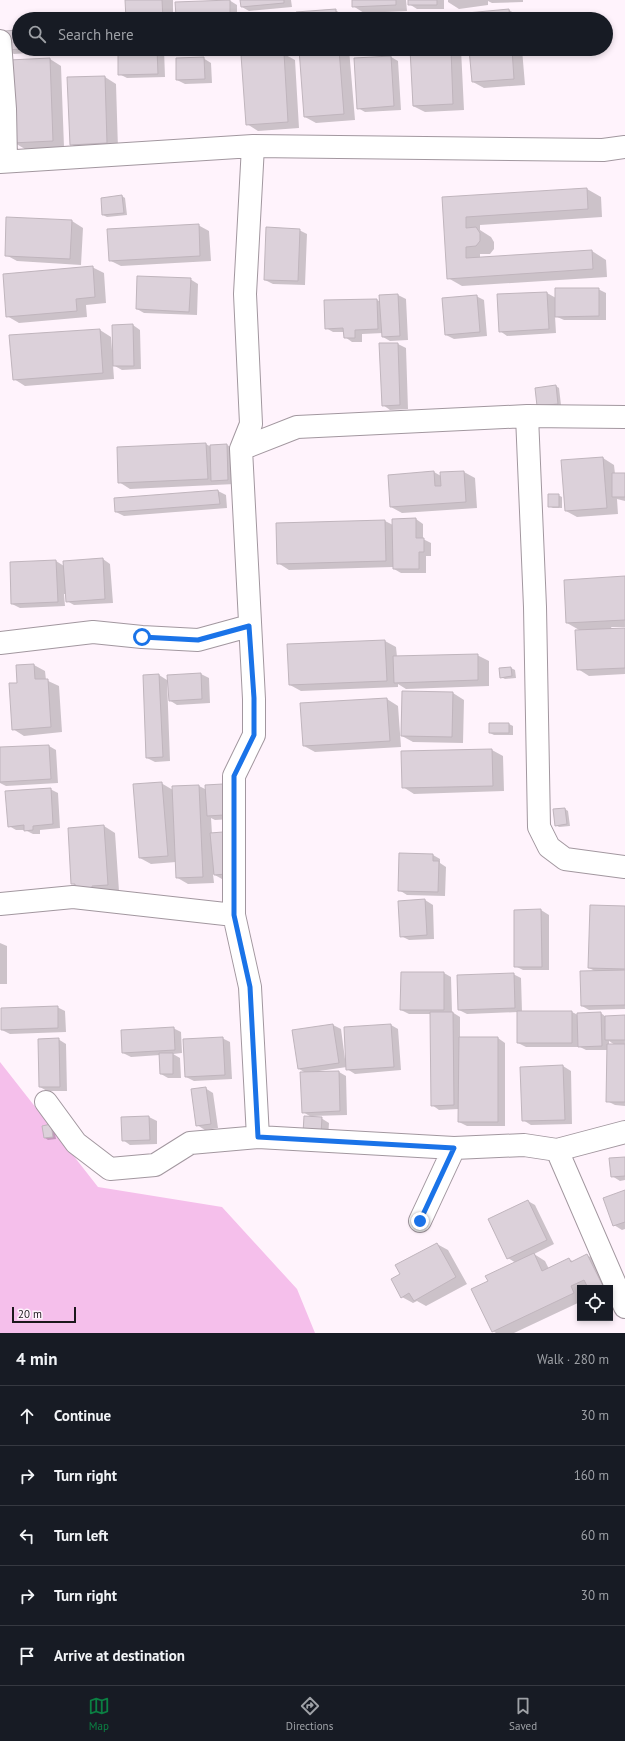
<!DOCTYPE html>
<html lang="en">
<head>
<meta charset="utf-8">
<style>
	body { margin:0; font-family:"PT Sans",sans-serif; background:#20242c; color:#f1f3f6 }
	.controls { position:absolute; right:12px; bottom:12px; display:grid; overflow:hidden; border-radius:0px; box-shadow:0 2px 6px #0003 }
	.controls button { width:36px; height:36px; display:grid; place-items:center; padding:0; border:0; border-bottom:1px solid #363941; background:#171b24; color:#f1f3f6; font:20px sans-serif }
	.scale { position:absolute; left:12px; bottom:10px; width:64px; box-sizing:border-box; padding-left:4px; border:2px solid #1c181c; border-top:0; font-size:11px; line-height:14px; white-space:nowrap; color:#1c181c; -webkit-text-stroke:3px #fff3fc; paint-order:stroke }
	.stop { position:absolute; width:12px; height:12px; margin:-9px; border:3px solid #1a73e8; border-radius:50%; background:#fff }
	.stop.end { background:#1a73e8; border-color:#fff; box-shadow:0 1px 4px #0008 }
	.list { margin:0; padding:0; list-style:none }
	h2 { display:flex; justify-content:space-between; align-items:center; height:52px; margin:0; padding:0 16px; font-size:17px }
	h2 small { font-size:13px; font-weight:400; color:#9ea1a6 }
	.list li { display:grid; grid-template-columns:26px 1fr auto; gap:12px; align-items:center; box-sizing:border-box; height:60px; padding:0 16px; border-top:1px solid #363941 }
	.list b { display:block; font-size:15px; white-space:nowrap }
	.list em { font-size:13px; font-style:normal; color:#9ea1a6 }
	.icon { flex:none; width:22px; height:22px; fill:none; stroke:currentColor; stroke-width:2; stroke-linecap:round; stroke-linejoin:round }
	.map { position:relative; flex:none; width:625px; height:1333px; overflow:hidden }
	.search { position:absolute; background:#171b24; box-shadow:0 2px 6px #0003; left:12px; right:12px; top:12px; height:44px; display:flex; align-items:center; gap:10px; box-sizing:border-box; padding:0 14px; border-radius:22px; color:#9ea1a6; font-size:15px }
	.sheet { height:352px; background:#171b24 }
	nav { display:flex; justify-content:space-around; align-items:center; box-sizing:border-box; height:56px; border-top:1px solid #363941; background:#171b24; font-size:11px; color:#9ea1a6 }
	nav a { display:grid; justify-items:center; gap:2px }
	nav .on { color:#0b8043 }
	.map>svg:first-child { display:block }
	.green { fill:#f5bfeb }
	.shadow { fill:#0003; fill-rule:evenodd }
	.building { fill:#dcd1da; stroke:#c0b5bd }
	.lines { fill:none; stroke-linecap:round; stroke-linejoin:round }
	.minor-casing { stroke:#a2979f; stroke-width:24 }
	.minor { stroke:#fff; stroke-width:22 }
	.route { stroke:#1a73e8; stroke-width:5 }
</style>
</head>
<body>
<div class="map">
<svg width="625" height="1333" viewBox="0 0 625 1333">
	<rect width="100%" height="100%" fill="#fff3fc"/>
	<path class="green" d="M0 1062 98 1187 222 1207 297 1289 315 1333H0Z"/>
	<path class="shadow" d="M126 0H173V19H127Z
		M229 0 237 5V17L183 19 177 15Z
		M241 0H291L292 7 249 11 242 7Z
		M353 0H406L407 11 364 13 353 6Z
		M409 0H444V9H417L409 4Z
		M448 0H523V2L492 3 488 1V5L459 9 448 2Z
		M335 10 347 17V19H297Z
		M509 10 520 17V19H468Z
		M19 31V49H57V51L14 54 6 50Z
		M119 49H164L165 77 127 78 119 74Z
		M300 49H349L355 120 316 123 305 117Z
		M411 49H461L464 110 425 112 413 106Z
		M470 49H522L525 85 484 88 473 82Z
		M284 54 295 60 299 128 258 131 247 124Z
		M391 57 398 61 401 110 365 112 358 108Z
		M203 58 211 63 212 83 185 84 177 80Z
		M50 59 61 66 64 147 25 149 13 142Z
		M105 77 116 84 118 149 82 151 71 144 68 78Z
		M587 189 601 197 602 217 480 225V230L491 237 494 242V249L490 254H480V259L592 251 606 260 607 277 462 286 448 278 443 198Z
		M122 196 125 198 127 215 107 217 103 215Z
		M72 221 83 228 81 265 17 261 6 255Z
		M198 225 209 231 211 261 121 266 109 260Z
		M299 230 307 234 305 285 273 284 265 280Z
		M92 267 104 273 106 303 86 305 87 317 19 323 7 316Z
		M190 279 198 284 197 315 144 313 137 309Z
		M598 289 606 293V320H564L555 316 556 333 507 336 500 331 547 293 556 298Z
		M398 295 406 299 408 340 390 341 383 337V333L362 334V342H352L345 337V332H333L326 328 377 300 381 302Z
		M476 296 484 300 487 336 454 339 446 335Z
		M133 325 140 330 141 369 122 370 113 365 114 379 25 386 14 379 10 336 100 330 111 337 112 350 114 349Z
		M381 344H398L406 348 408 409 390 410 383 405Z
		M556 386 559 388 561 405 542 408Z
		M206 444 211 447 227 445 235 449V484L130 489 119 482 118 448Z
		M603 458 614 465 615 474H625V501L617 499 618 514 577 517 566 511Z
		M434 472 441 476 464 472 475 478 477 508 402 513 391 507 389 475Z
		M218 491 226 495 227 508 124 516 116 512Z
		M558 495 562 497V508H553L549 506Z
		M416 519 423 524V539L431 543V556H426V573H401L394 569 393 567 289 570 278 563 385 521 393 525Z
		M103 559 110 564 113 603 74 605 67 601 66 594H64L65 606 20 608 12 604 56 561 64 566Z
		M625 577V627H611L612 629H625V674L589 676 578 669 581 631 567 623Z
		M385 641 396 647 397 657 477 655 489 661V686L406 689 398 684V687L301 691 290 685 288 645Z
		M34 665 45 671 46 680 59 686 62 732 24 736 13 729 18 683 17 666Z
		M511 668 515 670 516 678 505 679 501 677 500 669Z
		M201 674 209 678 210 703 177 705 169 700Z
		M159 675 167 680 170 761 155 762 147 758Z
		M453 693 464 700 463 743 413 742 402 736Z
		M387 699 398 706 401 747 315 752 304 746Z
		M509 724 513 726V735H494L490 733Z
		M49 746 56 750 58 783 6 786 0 783V748Z
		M492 750 503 756 504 791 414 794 403 787 402 752Z
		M161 783 173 790V787L199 786 207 790 231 819 215 820 211 818 212 834 234 878 222 879 213 874 214 883 188 884 176 877V862L151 864 140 858Z
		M50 789 58 793 60 828 40 830V834H33L25 830H16L9 826Z
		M565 809 568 811 570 826 559 827 556 825Z
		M104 826 115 833 119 891 102 892 72 884Z
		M433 855 440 859V863L446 867 445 896 407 895 399 890Z
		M425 900 433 905 434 939 409 940 401 936 399 902Z
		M625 907V1009L589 1010 582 1006 597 972 589 968Z
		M541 910 549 915V970H523L515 966Z
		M0 943 7 946V984H0Z
		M444 973 451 977 452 1012 460 1017V1038H498L505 1043V1126H467L459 1122V1109L439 1110 432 1105 431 1014H409L401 1010Z
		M513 974 521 978 522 1012H572L578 1015 601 1013 606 1017 625 1016V1106L615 1105 607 1101 608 1050H586L580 1047H526L518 1043V1012L467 1014 459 1010ZM609 1041 615 1045H609Z
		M57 1007 65 1011 66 1032 10 1034 2 1030Z
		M333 1025 341 1029 345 1059 391 1025 398 1029 401 1070 355 1074 347 1069V1067L319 1071V1072H339L346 1076 347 1115 313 1116V1118L303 1112 306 1073 299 1069Z
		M173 1028 181 1032 182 1053 173 1054 180 1058 181 1078H168L161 1074 160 1055 131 1057 123 1053Z
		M222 1038 230 1042 232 1079 194 1081 186 1077Z
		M58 1039 66 1044 67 1091H47L40 1087Z
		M563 1066 571 1071 572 1124 531 1125 523 1120Z
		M205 1088 213 1093 218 1128 205 1130 197 1125Z
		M149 1117 157 1121V1144L130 1145 123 1140Z
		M321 1118 329 1123 328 1138 312 1137Z
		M43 1127H54L56 1139 48 1140 45 1138Z
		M625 1158V1180L620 1181 612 1176Z
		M625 1191V1229L622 1230 614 1225Z
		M528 1201 535 1205 554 1244 534 1254 545 1261 549 1269 569 1259 574 1262 587 1255 598 1262 610 1288H580V1302L514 1333H496L493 1331 489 1282 516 1263 508 1258Z
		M437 1244 448 1250 467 1284 426 1306 417 1301 413 1303 402 1297 401 1275Z"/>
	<path class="building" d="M125 0H162L163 19H126Z
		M230 0V13L176 16 175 2Z
		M240 0H284V3L241 7Z
		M352 0H396V5L352 7Z
		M408 0H437V5H408Z
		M336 9V19H296V12Z
		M509 9 510 19H467V13Z
		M356 17 397 18V19H356Z
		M19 30V49H22L5 50 4 31Z
		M118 49H157L158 74 118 75Z
		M299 49H339L344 114 304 117Z
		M410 49H451L453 104 413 106Z
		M469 49H512L514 79 472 82Z
		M284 53 288 122 246 125 241 55Z
		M391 56 394 106 357 109 354 58Z
		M204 57 205 79 176 80V58Z
		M50 58 53 141 12 143 9 60Z
		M105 76 107 143 70 145 67 77Z
		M587 188 588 209 466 217V228L476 227 480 233V241L476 246 466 247V258L592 250 593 269 447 279 442 197Z
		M122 195 124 213 102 215 101 198Z
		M6 217 72 220 70 259 5 256Z
		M199 224 200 256 109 261 107 229Z
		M266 227 300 229 298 281 264 280Z
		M93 266 95 297 76 299 77 311 6 317 3 274Z
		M137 276 191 278 189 312 136 309Z
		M555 288H599V316L555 317Z
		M547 292 549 329 499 332 497 294Z
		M398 294 400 336 382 337 379 295Z
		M477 295 480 332 445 335 442 298Z
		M377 299 378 329 355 330V338H344L343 328 325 329 324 300Z
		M133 324 134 366H113L112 325Z
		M100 329 103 373 13 380 9 335Z
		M379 343H398L400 405 382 406Z
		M556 385 558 404 537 406 535 388Z
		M206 443 208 479 118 483 117 447Z
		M227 444 228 480 211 481 210 445Z
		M603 457 607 508 565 511 561 460Z
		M434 471 435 486H441L440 472 464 471 466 502 390 507 388 475Z
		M612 473H625V497H612Z
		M218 490 220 504 115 512 114 498Z
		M548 494H559V507H548Z
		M416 518V538H424V552H419V569H393L392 519Z
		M385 520 386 561 277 564 276 523Z
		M103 558 105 599 66 602 63 561Z
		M56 560 58 602 11 604 10 562Z
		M625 576V620L566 623 564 580Z
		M625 628V668L577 670 575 630Z
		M385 640 387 681 289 685 287 644Z
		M478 654V680L394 683 393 656Z
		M34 664 35 679H48L51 727 12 730 9 683H17L16 665Z
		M511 667 512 676 500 678 499 668Z
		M201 673 202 699 169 701 167 675Z
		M159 674 163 757 146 758 143 675Z
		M402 691 453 692 452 737 401 736Z
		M387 698 390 741 303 746 300 703Z
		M489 723H509V733H489Z
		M49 745 51 779 0 782V747Z
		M492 749 493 786 402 788 401 751Z
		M162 782 168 856 139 858 133 784Z
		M223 784 224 815 207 816 205 785Z
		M199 785 203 877 176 878 172 786Z
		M51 788 53 824 33 826V830L24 831V825L8 827 5 791Z
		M565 808 567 824 555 826 553 809Z
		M104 825 108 885 92 886V891L75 892V884H71L68 828Z
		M223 832 227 874 214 875 210 833Z
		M399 853 433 854V861H439L438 892 398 891Z
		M425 899 427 935 400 937 398 901Z
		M590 905 625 906V969L588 968Z
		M541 909 542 967H514V910Z
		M625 970V1005L581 1006 580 971Z
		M401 972H444V1010H400Z
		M514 973 515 1008 458 1010 457 975Z
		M58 1006V1028L1 1030V1008Z
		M517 1011H572V1043H517Z
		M430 1012H453L454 1105 431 1106Z
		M601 1012 602 1046 578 1047 577 1013Z
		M625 1015V1040H605V1016Z
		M333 1024 339 1063 298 1069 292 1030Z
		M391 1024 394 1067 346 1070 344 1027Z
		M174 1027 175 1050 122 1053 121 1030Z
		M223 1037 225 1075 185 1077 183 1039Z
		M459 1037H498V1122H458Z
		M59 1038 60 1087H39L38 1039Z
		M607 1044H625V1102H606Z
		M159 1053H173V1074H160Z
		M563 1065 565 1120 522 1121 520 1067Z
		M339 1071 340 1111 302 1113 300 1072Z
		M206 1087 211 1124 196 1126 191 1089Z
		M149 1116 150 1140 122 1141 121 1117Z
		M304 1116 322 1117 321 1134 303 1133Z
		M51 1124 53 1137 44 1138 42 1126Z
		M625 1157V1176L611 1177 609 1158Z
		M625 1190V1222L613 1226 603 1198Z
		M528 1200 547 1240 507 1259 488 1219Z
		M437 1243 456 1277 414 1301 409 1293 401 1298 391 1279 400 1274 395 1265Z
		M534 1253 542 1271 569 1258 571 1262 587 1254 603 1286 599 1288H588L584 1280 571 1286 574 1293 492 1332 471 1289 488 1281 485 1276Z"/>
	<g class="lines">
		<defs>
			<path id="minor" d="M0 41 5 109 6 161
				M253 146 245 294 251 424 241 449 254 699V735L234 776V915L250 987 258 1137
				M0 162 253 146 603 150 625 147
				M527 416 535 607 539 827 549 847 565 859 625 867
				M241 449 297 427 527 416 625 417
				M0 643 93 632 142 637 198 640 249 626
				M0 904 73 897 234 915
				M46 1102 76 1143 110 1169 155 1165 190 1143 258 1137 454 1148 524 1145 557 1150 625 1132
				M557 1150 625 1307
				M420 1221 454 1148"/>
		</defs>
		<use href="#minor" class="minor-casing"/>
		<use href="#minor" class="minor"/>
	</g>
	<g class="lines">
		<path class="route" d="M142 637 198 640 249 626 254 698V735L234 776V915L250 987 258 1137 454 1148 420 1221"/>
	</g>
</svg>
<div class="controls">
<button><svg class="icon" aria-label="locate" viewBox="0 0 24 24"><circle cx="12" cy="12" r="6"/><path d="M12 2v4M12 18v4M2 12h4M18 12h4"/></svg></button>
</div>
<div class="scale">20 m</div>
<div class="stop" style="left:142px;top:637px"></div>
<div class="stop end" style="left:420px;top:1221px"></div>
<div class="search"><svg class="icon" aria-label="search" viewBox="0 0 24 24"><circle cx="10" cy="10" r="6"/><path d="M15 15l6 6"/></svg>Search here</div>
</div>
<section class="sheet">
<h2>4 min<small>Walk · 280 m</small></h2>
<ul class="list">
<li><svg class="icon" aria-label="ahead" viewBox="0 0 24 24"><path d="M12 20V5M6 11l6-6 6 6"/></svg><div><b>Continue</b></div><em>30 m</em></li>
<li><svg class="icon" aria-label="right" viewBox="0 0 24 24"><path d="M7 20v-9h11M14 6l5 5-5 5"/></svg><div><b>Turn right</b></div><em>160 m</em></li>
<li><svg class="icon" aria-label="left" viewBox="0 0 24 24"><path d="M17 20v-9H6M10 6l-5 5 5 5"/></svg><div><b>Turn left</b></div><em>60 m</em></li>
<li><svg class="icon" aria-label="right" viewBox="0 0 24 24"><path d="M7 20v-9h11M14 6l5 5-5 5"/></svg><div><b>Turn right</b></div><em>30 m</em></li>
<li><svg class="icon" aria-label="arrive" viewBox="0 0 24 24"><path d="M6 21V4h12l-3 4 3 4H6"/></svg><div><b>Arrive at destination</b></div></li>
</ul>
</section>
<nav>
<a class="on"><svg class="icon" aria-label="map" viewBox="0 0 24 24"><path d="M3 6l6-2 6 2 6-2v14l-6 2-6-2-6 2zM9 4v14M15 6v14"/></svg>Map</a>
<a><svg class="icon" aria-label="directions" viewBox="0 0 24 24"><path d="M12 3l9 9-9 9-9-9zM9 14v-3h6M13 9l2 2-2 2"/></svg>Directions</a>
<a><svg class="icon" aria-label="saved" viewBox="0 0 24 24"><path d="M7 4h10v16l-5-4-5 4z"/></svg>Saved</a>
</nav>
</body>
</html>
